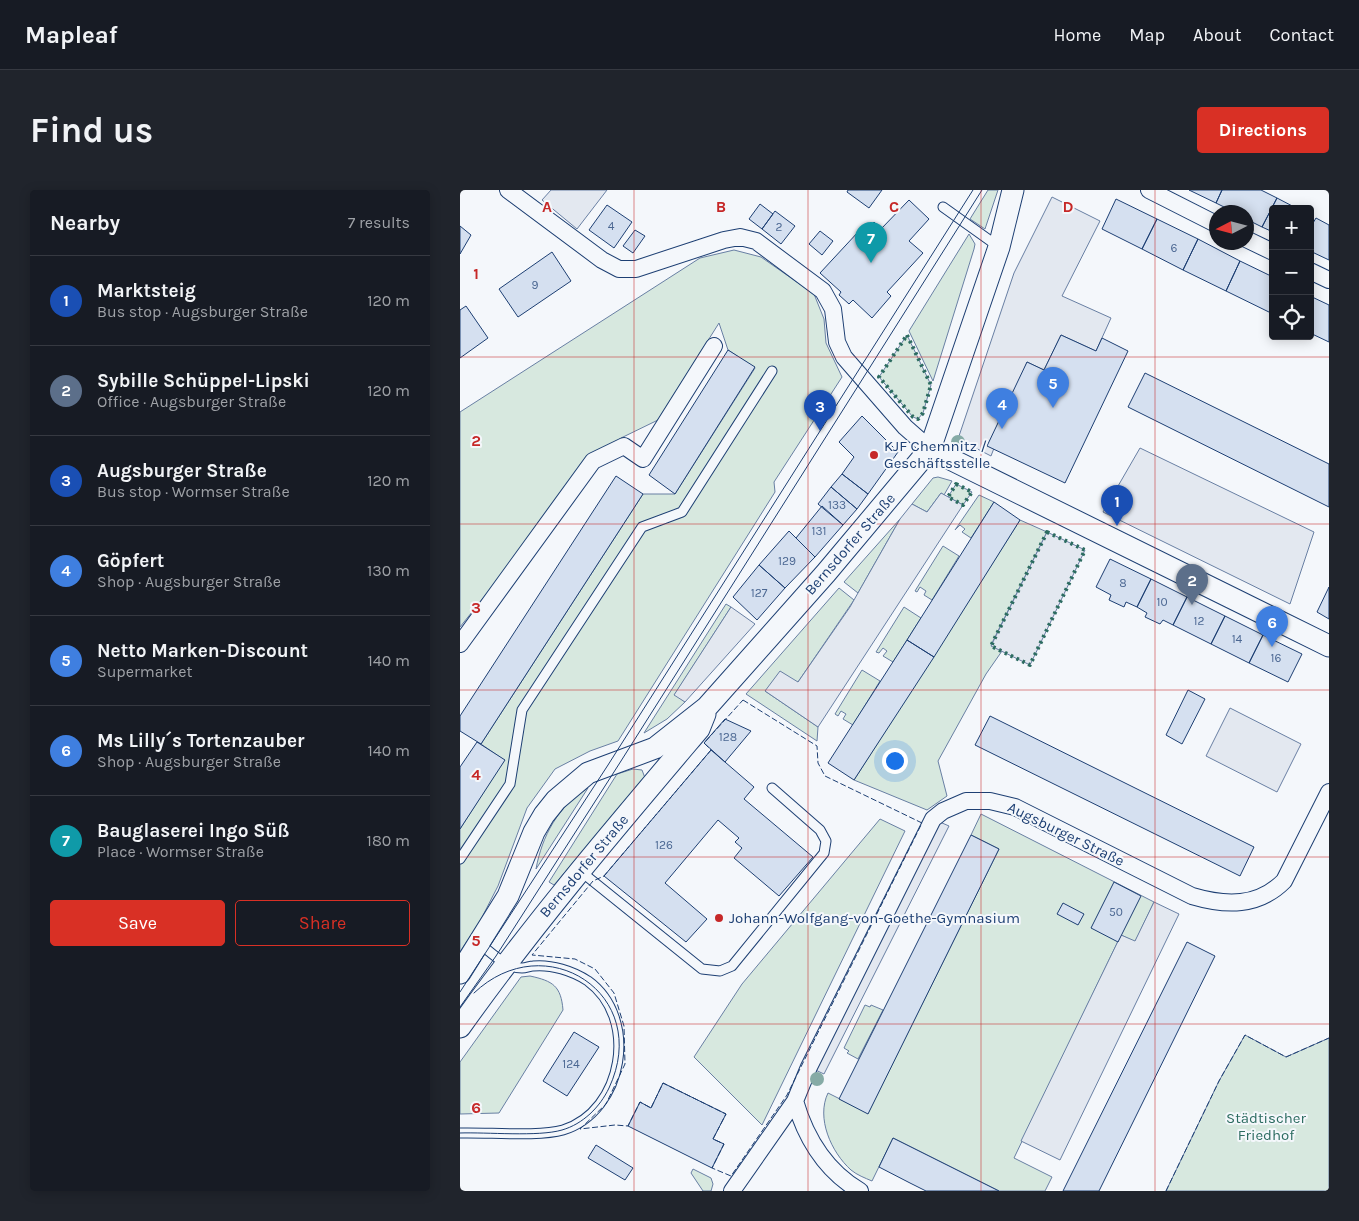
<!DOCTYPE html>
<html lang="en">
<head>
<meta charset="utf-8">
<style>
	body { margin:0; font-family:Karla,sans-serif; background:#20242c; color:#f1f3f6 }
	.controls { position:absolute; right:15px; top:15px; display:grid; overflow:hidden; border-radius:5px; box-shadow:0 2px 12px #0003 }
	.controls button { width:45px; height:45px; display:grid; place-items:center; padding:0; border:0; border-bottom:1px solid #363941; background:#171b24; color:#f1f3f6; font:25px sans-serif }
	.compass { position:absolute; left:749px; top:15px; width:45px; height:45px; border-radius:50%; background:#171b24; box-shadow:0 2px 12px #0003; rotate:264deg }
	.you { position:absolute; left:434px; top:570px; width:18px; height:18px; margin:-12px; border:4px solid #fff; border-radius:50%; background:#1a73e8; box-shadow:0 0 0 8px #1a73e833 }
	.badge { display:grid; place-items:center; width:32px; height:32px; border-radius:50%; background:#d93025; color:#fff; font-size:16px; font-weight:700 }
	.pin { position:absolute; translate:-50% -41px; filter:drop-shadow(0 1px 2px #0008) }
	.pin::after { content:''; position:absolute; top:26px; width:18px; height:15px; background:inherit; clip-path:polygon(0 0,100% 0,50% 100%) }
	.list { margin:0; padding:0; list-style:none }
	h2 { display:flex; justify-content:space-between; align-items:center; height:65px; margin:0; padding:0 20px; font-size:21px }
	h2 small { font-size:16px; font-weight:400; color:#9ea1a6 }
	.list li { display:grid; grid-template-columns:32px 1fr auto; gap:15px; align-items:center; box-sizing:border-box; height:90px; padding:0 20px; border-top:1px solid #363941 }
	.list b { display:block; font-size:19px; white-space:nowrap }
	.list p { margin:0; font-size:16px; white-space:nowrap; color:#9ea1a6 }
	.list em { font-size:16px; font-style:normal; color:#9ea1a6 }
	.actions { display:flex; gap:10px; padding:15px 20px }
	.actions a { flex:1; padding:11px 0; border:1px solid #d93025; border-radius:5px; text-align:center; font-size:18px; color:#d93025 }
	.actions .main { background:#d93025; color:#fff }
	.icon { flex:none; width:28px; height:28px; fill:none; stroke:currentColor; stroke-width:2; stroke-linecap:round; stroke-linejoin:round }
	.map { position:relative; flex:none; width:869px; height:1001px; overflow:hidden; border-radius:5px }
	header { display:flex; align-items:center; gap:30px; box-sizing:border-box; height:70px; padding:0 25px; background:#171b24; border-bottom:1px solid #363941 }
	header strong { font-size:24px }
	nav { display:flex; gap:28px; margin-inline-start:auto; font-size:18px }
	.intro { display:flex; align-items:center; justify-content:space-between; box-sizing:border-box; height:120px; padding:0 30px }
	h1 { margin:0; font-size:35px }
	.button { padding:12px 22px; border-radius:5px; background:#d93025; color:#fff; font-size:18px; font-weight:700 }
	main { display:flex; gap:30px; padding:0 30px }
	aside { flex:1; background:#171b24; border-radius:5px; box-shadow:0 2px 12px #0003 }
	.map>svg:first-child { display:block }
	.green { fill:#d7e8df; stroke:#687fa3 }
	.parking { fill:#e3e8f0; stroke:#687fa3 }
	.building { fill:#d5e0f0; stroke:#1d3f73 }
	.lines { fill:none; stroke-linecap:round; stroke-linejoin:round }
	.service-casing { stroke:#1d3f73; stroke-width:11 }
	.minor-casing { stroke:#1d3f73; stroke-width:18 }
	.tertiary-casing { stroke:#1d3f73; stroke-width:23 }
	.service { stroke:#f4f7fb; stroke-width:9 }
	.minor { stroke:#f4f7fb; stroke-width:16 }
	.tertiary { stroke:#f4f7fb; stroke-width:21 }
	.tram { stroke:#1d3f73; stroke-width:1 }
	.hedge { stroke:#2c6c60; stroke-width:4; stroke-dasharray:2.5 4; stroke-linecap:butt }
	.fence { stroke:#1d3f73; stroke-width:1; stroke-dasharray:6 2.5; stroke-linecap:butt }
	.tree { fill:#86aba6 }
	.grid { fill:none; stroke:#c62828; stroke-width:1; stroke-opacity:0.55 }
	.poi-dot { fill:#c62828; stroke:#f4f7fb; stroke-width:2 }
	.labels { text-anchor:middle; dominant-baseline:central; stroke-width:4; stroke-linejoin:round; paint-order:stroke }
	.number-label { font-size:12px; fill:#4b6792 }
	.poi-label { font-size:15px; fill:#1d3f73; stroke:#f4f7fb; text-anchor:start }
	.street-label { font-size:15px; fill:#1d3f73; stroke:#f4f7fb }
	.park-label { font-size:15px; fill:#2c6c60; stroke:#f4f7fb }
	.grid-label { font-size:16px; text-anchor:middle; font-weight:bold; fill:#c62828; stroke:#f4f7fb; stroke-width:4; stroke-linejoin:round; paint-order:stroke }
</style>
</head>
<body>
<header>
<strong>Mapleaf</strong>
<nav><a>Home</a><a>Map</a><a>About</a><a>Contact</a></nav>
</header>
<div class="intro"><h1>Find us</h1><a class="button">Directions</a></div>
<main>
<aside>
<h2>Nearby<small>7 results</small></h2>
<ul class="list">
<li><span class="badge" style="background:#1a4fb4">1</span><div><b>Marktsteig</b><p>Bus stop · Augsburger Straße</p></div><em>120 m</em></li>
<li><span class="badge" style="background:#5c6f8a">2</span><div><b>Sybille Schüppel-Lipski</b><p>Office · Augsburger Straße</p></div><em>120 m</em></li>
<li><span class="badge" style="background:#1a4fb4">3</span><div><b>Augsburger Straße</b><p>Bus stop · Wormser Straße</p></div><em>120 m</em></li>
<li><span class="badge" style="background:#3f7fe0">4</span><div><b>Göpfert</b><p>Shop · Augsburger Straße</p></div><em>130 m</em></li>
<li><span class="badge" style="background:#3f7fe0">5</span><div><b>Netto Marken-Discount</b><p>Supermarket</p></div><em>140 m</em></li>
<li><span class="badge" style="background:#3f7fe0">6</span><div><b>Ms Lilly´s Tortenzauber</b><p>Shop · Augsburger Straße</p></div><em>140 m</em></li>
<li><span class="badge" style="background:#0f9aa8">7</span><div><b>Bauglaserei Ingo Süß</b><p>Place · Wormser Straße</p></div><em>180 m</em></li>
</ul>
<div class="actions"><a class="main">Save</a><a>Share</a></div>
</aside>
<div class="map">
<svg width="869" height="1001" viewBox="0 0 869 1001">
	<rect width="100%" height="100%" fill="#f4f7fb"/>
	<path class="green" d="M528 0H538L525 39 510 29Z
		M509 44 515 54 514 59 473 191 449 141Z
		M274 60 301 67 354 104 364 129 366 153 382 187 314 292 315 302 158 551 130 561 95 579 67 618 38 696 19 733 0 762V639L44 570 21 554 183 304H215L295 178 268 160 259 133 198 230 161 248 133 271 0 437V222L240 68Z
		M447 145 471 195 463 223 458 229 453 227 419 187Z
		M478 287 492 291 484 305 481 303 467 322 452 314 473 288Z
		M496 294 512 302 503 315 488 307Z
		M519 305 534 312 511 348 502 342 505 339 500 335 495 340Z
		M440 329 398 403 384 392Z
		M560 330 587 342 531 455 542 461 526 484 478 571 487 606 467 620 394 590Z
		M483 356 499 366 472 410 464 405 466 401 460 397 457 402 455 401Z
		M379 398 394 410 338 492 305 501 358 537 357 551 286 504Z
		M266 414 271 417 215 504 225 512 207 529 184 543Z
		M444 417 461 428 433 472 423 466 427 461 423 458 419 463 416 462Z
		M402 480 420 491 393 535 383 529 386 524 381 521 378 526 375 524Z
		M173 579 182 580 185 588 94 695 89 692 157 584Z
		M128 598 76 679C82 646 98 616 128 598Z
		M521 624 694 712 675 752 661 745 554 968 592 987 585 1001H539L433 948 412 991C405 988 397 985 391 980 371 962 356 928 368 903L408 923 539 659 511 645Z
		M420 629 445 641 302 935 234 867 282 794Z
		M70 786C93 791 101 796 103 820L39 923 0 924V872L61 787Z
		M405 815 410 817 411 815 423 820 398 869 387 863 389 861 384 858Z
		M785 845 826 867 869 848V1001H706L759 891Z
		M233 979 251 988 253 994 251 1001H243L231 983Z"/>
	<path class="parking" d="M91 0H147L117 39 82 10Z
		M592 7 640 31 602 106 651 128 636 161 601 145 584 180 567 172 531 266 498 249 554 83Z
		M680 258 854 342 830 414 643 322Z
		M481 303 503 315 358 537 305 501 320 481 338 492 390 417 440 329 452 314 467 322Z
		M587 342 625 360 570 475 531 456Z
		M271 417 295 434 225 512 214 505Z
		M770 518 841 554 817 602 746 566Z
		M473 629 489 636 364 884 349 877Z
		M694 712 719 724 600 970 561 951 661 745 675 751Z"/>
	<path class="building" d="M388 0H422L409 18 387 2Z
		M729 0H762L756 13Z
		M762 0H801L817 8 802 37 786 29V22H774L756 13Z
		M817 8 838 19H813V42L802 37Z
		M656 9 697 29 682 59 642 39Z
		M449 10 469 29 449 51 463 63 427 102 431 106 412 128 393 110 389 114 379 105 381 102 360 83 399 41 402 45 414 32 421 39Z
		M300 14 313 24 302 39 289 29Z
		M147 15 172 32 154 58 129 40Z
		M315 21 335 36 321 54 302 39Z
		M856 28 869 35V70L850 61V38Z
		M697 29 738 49 723 80 682 59Z
		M0 36 11 45 0 64Z
		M175 40 185 46 173 63 163 56Z
		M360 41 373 51 362 65 349 54Z
		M738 49 780 71 766 101 723 80Z
		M92 62 111 91 58 127 39 99Z
		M780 71 813 87V124L766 101Z
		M850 106 869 115V152L850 143Z
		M6 116 28 148 0 168V120Z
		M601 145 636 161 642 148 668 161 605 293 527 256 567 172 584 180Z
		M268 160 295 177 215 304 189 285Z
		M685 183 869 274V317L668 217Z
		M402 226 438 262 408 304 382 284 394 267 379 252Z
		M382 284 408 304 397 319 371 297Z
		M156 286 183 304 21 554 0 541V526Z
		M371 297 397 319 383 335 358 314Z
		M534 312 560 330 474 467 447 450Z
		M362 316 383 335 355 367 336 348Z
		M329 341 355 367 325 398 299 375Z
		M650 369 691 389 677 417 666 412 664 417 649 410 651 405 636 397Z
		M299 375 325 398 297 430 273 407Z
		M691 389 727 407 713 435 703 430 700 434 685 427 687 423 677 417Z
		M869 397V429L857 422Z
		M727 407 765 426 751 454 713 435Z
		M765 426 803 445 789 473 751 454Z
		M803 445 842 464 828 492 789 473Z
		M447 450 474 467 394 590 368 573Z
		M728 500 745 509 722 554 706 545Z
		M530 526 794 657 780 686 515 555Z
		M265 529 291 541 265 572 244 553Z
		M17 552 45 570 0 639V577Z
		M251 560 294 597 284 609 353 667 319 706 274 668 282 658 275 652 279 648 258 630 205 693 247 729 226 752 144 686Z
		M511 645 539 659 408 924 379 909Z
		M654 692 681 706 658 752 631 738Z
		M603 713 624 724 618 735 597 724Z
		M727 752 755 766 639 1001H603Z
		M114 842 139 857 107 906 83 891Z
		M203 893 266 924 253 949 264 954 252 978 168 936 180 912 191 918Z
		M433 948 539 1001H466L450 993 419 977Z
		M136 955 173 978 165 990 128 968Z"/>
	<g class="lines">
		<defs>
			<path id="service" d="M483 17 539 57
				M0 669 50 594 62 520 182 337 222 322 312 181
				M119 680 242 779 260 781 272 776 364 663 366 651 360 640 312 598
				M0 943C27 942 79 947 103 940 164 921 179 828 128 791 113 781 91 774 73 776 70 776 66 778 62 778 46 778 32 763 20 754"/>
			<path id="minor" d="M48 0 142 70 159 79H176L264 50 280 47 296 51 363 101 373 119 377 152 384 167 445 237 470 259
				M689 0 756 34
				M786 49 813 62
				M850 81 869 90
				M0 454 133 271 164 256 183 269 254 156
				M272 1001 335 911
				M400 1001C366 981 346 949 335 911L349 877 473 629 483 621 506 611H530L555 617 732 706C766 716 798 717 824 691L869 602"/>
			<path id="tertiary" d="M470 259 869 456
				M0 783 48 706 74 642 84 625 96 610 128 583 195 558 247 517 366 383 470 259 539 57 553 0
				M0 837C74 733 156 637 239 539L245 524"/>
		</defs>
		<use href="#service" class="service-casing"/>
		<use href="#minor" class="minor-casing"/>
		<use href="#tertiary" class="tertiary-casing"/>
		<use href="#service" class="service"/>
		<use href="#minor" class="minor"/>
		<use href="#tertiary" class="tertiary"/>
		<path class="tram" d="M0 802 148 575 513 0
			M0 817 36 766 161 571 522 0
			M0 943C27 942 78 947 102 940 123 934 140 917 149 898 193 804 85 735 14 803"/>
		<path class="hedge" d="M447 145 471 195 463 223 458 229 453 227 419 187Z
			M496 294 512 302 503 315 488 307Z
			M587 342 625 360 570 475 531 456Z"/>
		<path class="fence" d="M283 510 357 556 358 573 365 586 462 633 327 905 271 986 252 978 264 954 253 949 266 924 203 893 191 918 180 912 168 936 155 935 120 939 146 914 165 874 164 836 154 803 135 779 115 769 72 765 133 691 144 686 251 560 244 553Z
			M706 1001 759 891 785 845 826 867 869 848"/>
	</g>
	<g class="tree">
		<circle cx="498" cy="252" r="7"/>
		<circle cx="357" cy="889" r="7"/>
	</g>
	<path class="grid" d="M174 0V1001M348 0V1001M521 0V1001M695 0V1001M0 167H869M0 334H869M0 500H869M0 667H869M0 834H869"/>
	<g class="poi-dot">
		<circle cx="414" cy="265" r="5"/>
		<circle cx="259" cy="728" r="5"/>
	</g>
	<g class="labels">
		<g class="number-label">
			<text x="151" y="36">4</text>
			<text x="319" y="37">2</text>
			<text x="714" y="58">6</text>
			<text x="75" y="95">9</text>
			<text x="377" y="315">133</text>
			<text x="359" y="341">131</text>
			<text x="327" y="371">129</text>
			<text x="663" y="393">8</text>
			<text x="299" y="403">127</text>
			<text x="702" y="412">10</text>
			<text x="739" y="431">12</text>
			<text x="777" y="449">14</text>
			<text x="816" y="468">16</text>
			<text x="268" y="547">128</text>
			<text x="204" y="655">126</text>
			<text x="656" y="722">50</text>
			<text x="111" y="874">124</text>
		</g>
		<g class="poi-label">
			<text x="424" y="256">KJF Chemnitz /<tspan x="424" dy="17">Geschäftsstelle</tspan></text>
			<text x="269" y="728">Johann-Wolfgang-von-Goethe-Gymnasium</text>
		</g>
		<g class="street-label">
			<text transform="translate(390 354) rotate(-49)">Bernsdorfer Straße</text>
			<text transform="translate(606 644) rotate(26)">Augsburger Straße</text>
			<text transform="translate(124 676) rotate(-50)">Bernsdorfer Straße</text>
		</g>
		<g class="park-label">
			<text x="806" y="928">Städtischer<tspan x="806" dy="17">Friedhof</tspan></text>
		</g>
	</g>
	<g class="grid-label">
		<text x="87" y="22">A</text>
		<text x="261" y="22">B</text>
		<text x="434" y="22">C</text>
		<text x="608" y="22">D</text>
		<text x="16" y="89">1</text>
		<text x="16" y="256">2</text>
		<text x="16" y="423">3</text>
		<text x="16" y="590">4</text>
		<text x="16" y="756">5</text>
		<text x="16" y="923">6</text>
	</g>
</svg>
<div class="controls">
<button>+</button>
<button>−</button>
<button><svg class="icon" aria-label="locate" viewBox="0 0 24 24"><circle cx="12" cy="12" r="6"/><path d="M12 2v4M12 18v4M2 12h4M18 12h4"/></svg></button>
</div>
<svg class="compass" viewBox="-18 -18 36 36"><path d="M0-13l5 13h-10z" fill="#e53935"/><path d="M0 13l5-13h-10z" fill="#9ea1a6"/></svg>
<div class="you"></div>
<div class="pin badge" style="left:657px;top:336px;background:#1a4fb4">1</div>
<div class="pin badge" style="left:732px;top:415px;background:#5c6f8a">2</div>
<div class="pin badge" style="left:360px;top:241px;background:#1a4fb4">3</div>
<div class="pin badge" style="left:542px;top:239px;background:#3f7fe0">4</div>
<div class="pin badge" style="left:593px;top:218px;background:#3f7fe0">5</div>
<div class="pin badge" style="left:812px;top:457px;background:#3f7fe0">6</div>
<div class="pin badge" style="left:411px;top:73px;background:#0f9aa8">7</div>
</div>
</main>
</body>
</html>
